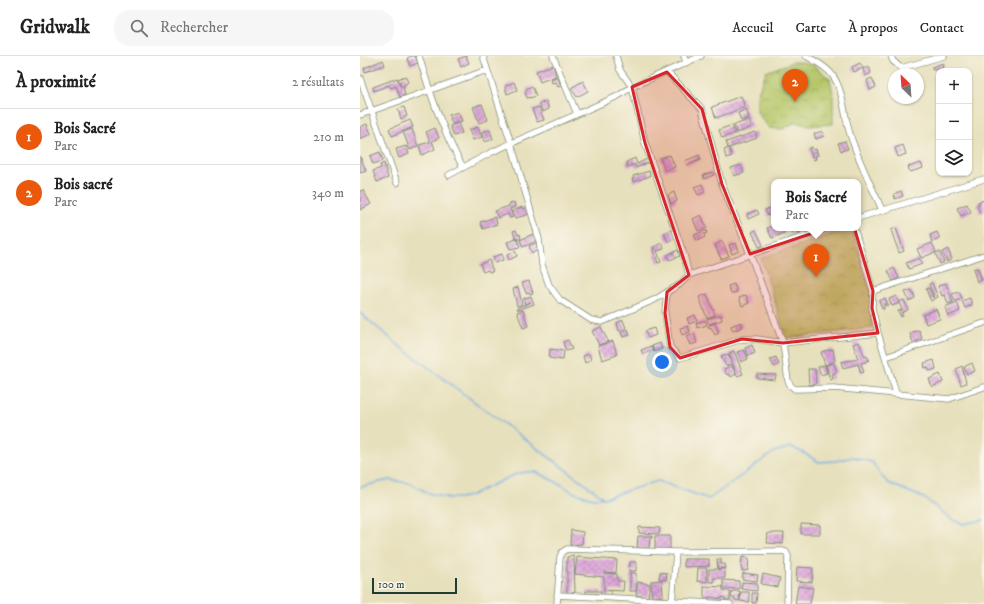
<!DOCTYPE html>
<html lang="fr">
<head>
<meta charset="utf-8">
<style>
	body { margin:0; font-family:"IM FELL DW Pica",serif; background:#f6f6f6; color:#222 }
	.controls { position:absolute; right:12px; top:12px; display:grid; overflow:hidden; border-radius:8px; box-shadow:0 1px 3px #0004 }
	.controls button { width:36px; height:36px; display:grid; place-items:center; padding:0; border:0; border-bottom:1px solid #e0e0e0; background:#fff; color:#222; font:20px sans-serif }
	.compass { position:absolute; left:528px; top:12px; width:36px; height:36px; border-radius:50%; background:#fff; box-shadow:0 1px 3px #0004; rotate:335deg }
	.scale { position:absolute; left:12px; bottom:10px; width:85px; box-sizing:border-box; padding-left:4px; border:2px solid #1f3d34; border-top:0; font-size:11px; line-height:14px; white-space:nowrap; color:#1f3d34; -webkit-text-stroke:3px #fbf7ec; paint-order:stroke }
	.you { position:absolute; left:302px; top:306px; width:14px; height:14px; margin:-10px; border:3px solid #fff; border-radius:50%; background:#1a73e8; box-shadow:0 0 0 6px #1a73e833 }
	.badge { display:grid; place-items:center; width:26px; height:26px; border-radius:50%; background:#ea580c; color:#fff; font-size:13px; font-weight:700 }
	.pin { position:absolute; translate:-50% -33px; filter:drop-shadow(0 1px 2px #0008) }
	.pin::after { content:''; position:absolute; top:21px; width:14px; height:12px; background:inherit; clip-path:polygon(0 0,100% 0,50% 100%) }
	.popup { position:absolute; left:411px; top:123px; width:90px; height:52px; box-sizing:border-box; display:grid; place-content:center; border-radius:8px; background:#fff; filter:drop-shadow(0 1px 3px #0005); font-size:13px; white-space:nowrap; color:#767676 }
	.popup b { font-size:15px; color:#222 }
	.popup::after { content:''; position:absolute; left:50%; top:100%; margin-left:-8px; border:8px solid transparent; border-top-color:#fff }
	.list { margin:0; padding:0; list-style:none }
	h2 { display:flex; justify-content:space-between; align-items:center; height:52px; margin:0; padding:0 16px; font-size:17px }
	h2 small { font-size:13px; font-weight:400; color:#767676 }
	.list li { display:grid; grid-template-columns:26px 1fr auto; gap:12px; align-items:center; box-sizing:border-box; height:56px; padding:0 16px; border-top:1px solid #e0e0e0 }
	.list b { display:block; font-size:15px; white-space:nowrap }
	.list p { margin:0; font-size:13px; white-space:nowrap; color:#767676 }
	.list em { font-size:13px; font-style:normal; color:#767676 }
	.icon { flex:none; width:22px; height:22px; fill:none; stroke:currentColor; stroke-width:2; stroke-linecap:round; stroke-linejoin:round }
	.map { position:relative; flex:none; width:624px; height:548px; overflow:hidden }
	header { display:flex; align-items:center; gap:24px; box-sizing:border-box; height:56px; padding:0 20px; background:#fff; border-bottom:1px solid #e0e0e0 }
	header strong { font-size:19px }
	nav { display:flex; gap:22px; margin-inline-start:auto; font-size:14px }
	.search { width:280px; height:36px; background:#f6f6f6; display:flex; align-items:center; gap:10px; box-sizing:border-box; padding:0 14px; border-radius:16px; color:#767676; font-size:15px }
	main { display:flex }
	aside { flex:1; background:#fff }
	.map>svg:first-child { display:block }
	.park { fill:url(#park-crowns); stroke:#6a824e }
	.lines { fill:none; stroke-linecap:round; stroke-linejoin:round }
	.stream { stroke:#71afe4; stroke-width:1.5 }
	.building { fill:url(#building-cross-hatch) }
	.minor-casing { stroke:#838e78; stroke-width:7 }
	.minor { stroke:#fff; stroke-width:5.5 }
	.marked { fill:#d62828; fill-opacity:0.2; stroke:#d62828; stroke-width:3; stroke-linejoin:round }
</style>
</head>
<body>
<header>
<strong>Gridwalk</strong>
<div class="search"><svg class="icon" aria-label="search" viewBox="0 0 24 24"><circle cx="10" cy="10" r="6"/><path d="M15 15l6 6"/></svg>Rechercher</div>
<nav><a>Accueil</a><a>Carte</a><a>À propos</a><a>Contact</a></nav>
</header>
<main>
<aside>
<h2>À proximité<small>2 résultats</small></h2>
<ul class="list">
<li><span class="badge">1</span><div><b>Bois Sacré</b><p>Parc</p></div><em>210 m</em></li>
<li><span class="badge">2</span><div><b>Bois sacré</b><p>Parc</p></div><em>340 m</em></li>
</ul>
</aside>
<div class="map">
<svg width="624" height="548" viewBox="0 0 624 548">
	<defs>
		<pattern id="park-crowns" width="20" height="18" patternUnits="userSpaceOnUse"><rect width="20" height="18" fill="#b6c668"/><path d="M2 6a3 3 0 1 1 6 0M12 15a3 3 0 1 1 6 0" fill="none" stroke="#93a256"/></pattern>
		<pattern id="building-cross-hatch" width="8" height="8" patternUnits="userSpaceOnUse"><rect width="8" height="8" fill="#dda4da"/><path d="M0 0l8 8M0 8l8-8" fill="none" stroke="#b387b2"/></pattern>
	</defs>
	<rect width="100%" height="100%" fill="#fbf7ec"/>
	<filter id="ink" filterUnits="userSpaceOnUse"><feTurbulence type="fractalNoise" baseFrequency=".025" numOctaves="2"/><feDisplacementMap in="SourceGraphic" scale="8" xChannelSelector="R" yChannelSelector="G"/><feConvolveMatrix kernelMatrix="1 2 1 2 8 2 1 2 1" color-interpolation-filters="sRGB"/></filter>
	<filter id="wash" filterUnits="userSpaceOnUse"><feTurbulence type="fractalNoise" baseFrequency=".012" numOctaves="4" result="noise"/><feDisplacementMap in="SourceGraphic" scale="16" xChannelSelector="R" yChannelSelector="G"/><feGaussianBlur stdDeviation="0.9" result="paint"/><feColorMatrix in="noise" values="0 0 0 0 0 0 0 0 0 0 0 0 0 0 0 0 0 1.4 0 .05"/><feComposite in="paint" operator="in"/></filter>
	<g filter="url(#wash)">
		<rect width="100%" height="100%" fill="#e7e0bc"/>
		<path class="park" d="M432 6H442L454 9 470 23 473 37V68L449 70 436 66 423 73 409 72 397 56V39L406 16Z
			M491 172 512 240V272L426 282 401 202Z"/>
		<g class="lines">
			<path class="stream" d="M0 257 42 292 244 442 298 425 349 443 414 396 431 391 442 396 459 406 475 405 493 401 512 406 520 418 528 427 564 442 593 464 603 468 624 464
				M0 431 29 424 50 427 68 437 88 442H100L109 440 156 418 166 416H176L204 430 212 436 233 442H242"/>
		</g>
		<g id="blocks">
			<path class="building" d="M52 0H55L58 7 50 10 47 2Z
				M106 0 109 7 101 11 98 3Z
				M23 4 25 9 5 16 4 12Z
				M500 7 503 12 494 16 492 11Z
				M583 7 584 10 582 11 583 12 573 14 572 11Z
				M193 9 196 20 180 26 176 15Z
				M509 10 511 17 505 20 503 13Z
				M45 20 48 26 43 30 45 39 40 41 36 30 31 32 29 29 14 35 13 31 37 22 41 31 38 23Z
				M198 21 201 30 198 31 196 26 192 27 191 24Z
				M512 22 516 31 510 34 507 24Z
				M223 25 228 35 217 41 211 32Z
				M154 26 157 34 147 38 145 30Z
				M172 30 176 40 170 42V41L167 42 165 36 167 35 166 33Z
				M381 40 385 51 356 62 352 51Z
				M186 45 189 53 183 56 179 48Z
				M122 48 128 64 119 67 113 51Z
				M44 51 47 60 41 63 38 53Z
				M179 51 184 64 177 66 172 53Z
				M386 53 389 62 381 65 378 57Z
				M98 56 102 65 92 68 89 59Z
				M50 64 53 71 32 80 29 73Z
				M389 64 392 71 377 77 374 69Z
				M98 67 102 77 94 80 90 70Z
				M7 68 11 78 0 83V71Z
				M372 69 375 77 362 82 359 74Z
				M118 71 122 81 113 84 109 74Z
				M75 72 79 82 72 85 75 93 62 99 59 89 70 86 66 76Z
				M52 73 58 90 50 94 43 76Z
				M130 74 133 83 125 86 122 76Z
				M462 75 464 80 456 83 454 78Z
				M395 76 397 82 368 92 366 86Z
				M485 85 488 93 481 95 478 87Z
				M543 89 546 98 538 101 535 92Z
				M46 90 49 98 39 102 36 93Z
				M452 91 453 94 456 93 458 99 455 100 456 103 453 104 449 92Z
				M369 92 372 100 366 102 364 94Z
				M20 96 23 105 13 108 10 100Z
				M310 99 315 111 305 115 300 102Z
				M339 99 341 104 327 109 325 105Z
				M0 100 6 115 0 117Z
				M275 102 277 108 287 103 289 106 276 112 275 108 268 111 266 106Z
				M24 107 28 122 17 126 13 115 21 112 20 109Z
				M561 107 563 112 550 116 548 111Z
				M381 109 384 117 374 120 371 112Z
				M289 115 290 120 273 126 272 123 274 122 273 120Z
				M353 116 354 119 344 123 343 119Z
				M342 128 345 136 338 139 334 131Z
				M3 134 11 148 0 154V135Z
				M541 135 543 140 535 143 534 138Z
				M314 136 317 145 311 148 308 139Z
				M624 144V156L620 157 617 150 619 148 618 146Z
				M154 146 155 151 150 153 153 161 150 162 148 158 138 162 135 155 149 150V148Z
				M607 148 611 156 601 160 597 152Z
				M414 150V158L408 160 405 154Z
				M162 151 163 153 168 151 170 157 167 158V159L155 162 152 155Z
				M397 154 399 158 388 163 387 158Z
				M341 159 347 172 338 175 333 163Z
				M135 161 137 168 123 173 120 166Z
				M414 169V172H422L424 177 412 182 407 172Z
				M431 172H440L441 176 433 178Z
				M536 172 544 195 539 197 531 174Z
				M156 174 158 179 160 178 161 183H156L153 175Z
				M312 174 315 182 308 186 304 177Z
				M346 174 347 177 344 178 345 181 337 185 334 179Z
				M396 174 403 189 399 191 392 176Z
				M577 176 580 183 572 186 570 179Z
				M173 178 176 185 163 191 160 184Z
				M157 183 160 191 150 193 147 186Z
				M362 185 369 200 361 203 355 189Z
				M176 187 179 194 172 197 169 190Z
				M302 187 304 193 297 195 301 206 298 207 293 191Z
				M376 187 379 195 372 198 369 189Z
				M572 187 576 196 561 202 557 193Z
				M588 193 592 203 587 206 582 196Z
				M318 194 320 200 309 204 307 199Z
				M155 195 157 200 149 204 147 199Z
				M580 196 584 206 580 208 575 197Z
				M142 198 143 204 135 207 133 201Z
				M559 202 562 208 549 213 546 207Z
				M129 204 133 215 129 216 128 214 123 216 120 208Z
				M534 212 539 222 533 225 528 215Z
				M618 212 622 224 617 226 613 213Z
				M169 225 173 237 170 238 169 236 166 237 162 227Z
				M572 227 578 241 571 245 566 233 569 232 573 242 574 241 569 228Z
				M586 227 593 246 588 248 585 239 582 240 578 230Z
				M374 228 377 236 371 238 368 230Z
				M158 231 162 248 157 250 153 233Z
				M552 234 555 242 549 245 545 236Z
				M599 236 602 243 595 245 592 238Z
				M347 238 355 259 347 262 339 241Z
				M386 239 389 247 382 250 379 242Z
				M171 240 174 248 158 254 157 252 171 246 165 248 163 243Z
				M536 240 539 247 532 250 529 243Z
				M525 242 528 249 526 250 525 247 524 248V253H522L519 245Z
				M610 242 612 249 605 252 602 245Z
				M544 244 548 254 541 257 543 260 541 261 538 255 542 254 539 246Z
				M597 246 600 255 588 260 585 251Z
				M576 253 580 263 566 268 563 259Z
				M163 254 168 270 163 272 157 256Z
				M335 259 337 265 329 268 327 262Z
				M361 259 362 264 349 268 347 263Z
				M263 264 266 272 259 275 257 267Z
				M345 264 347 269 337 272 336 267Z
				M381 266 383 271 373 275 371 270Z
				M355 267 359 277 355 279 351 271 349 272 348 270Z
				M328 270 330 276 322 279 320 272Z
				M241 271 248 285 239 289 232 275Z
				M294 272 296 279 288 282 285 275Z
				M268 273 270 279 263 281 261 276Z
				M559 274 562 283 553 287 550 277Z
				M334 277 337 287 330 289 326 280Z
				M208 284 212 293 206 295 203 286Z
				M253 285 257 299 242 304 238 290Z
				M499 286 505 301 507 300 509 304 506 305V306L501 307 504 316 501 317 498 308 483 312 481 306 498 303 493 288Z
				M300 287 302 293 294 296 292 290Z
				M392 289 395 297 388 300 385 292Z
				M291 290 293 294 283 298 281 294Z
				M190 293 204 295 203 304 189 302Z
				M473 293 475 305 465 309 461 296Z
				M384 294 388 303 381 306 377 296Z
				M374 295 383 318 377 320 369 297Z
				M229 298 231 304 225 307 223 300Z
				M368 298 372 308 366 310 361 300Z
				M416 301 419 308 414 311 410 303Z
				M574 304 576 313 569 315 568 311 565 312 564 307Z
				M474 307 477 316 472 318 473 323 470 324 466 309Z
				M612 307 615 315 607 318 604 311Z
				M465 309 467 317 461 319 458 311Z
				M372 310 376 318 371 321 369 318 367 319 364 313Z
				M602 310 606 327 601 329 596 313Z
				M448 313H455L456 328 449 329Z
				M397 318 416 319 415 324 397 322Z
				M580 318 583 326 572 331 569 323Z
				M441 468 460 469V478H441Z
				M279 471 300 472 299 478 279 477Z
				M211 474 223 476 222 488 210 489Z
				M408 477H424L423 488 407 487Z
				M278 480H292V482H290L289 492H277Z
				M295 480H310V495L304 494V493H295Z
				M214 500 215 537H207V501Z
				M217 501 257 504 256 517 244 516V517L257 518V525H264L263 535 247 534 251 535 250 540H244V521L215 518Z
				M382 501 389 502 388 514 382 515V512H381Z
				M324 503H349V510L324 511Z
				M357 503H361V508H365L366 512 358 513Z
				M270 506H276V515H269Z
				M437 511 453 512 452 526 436 525Z
				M338 512H347V526L337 525Z
				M349 513H365V522H354V526H349Z
				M300 516 307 517 306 524 299 523Z
				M270 517H276V535H270Z
				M383 517 398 519 397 525 382 523Z
				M403 518 420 522 418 531 401 528Z
				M302 524 303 540 292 541 291 525Z
				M363 524 379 525V533L363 532Z
				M278 526 290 528 288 541 276 539Z
				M382 526 397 527V535L381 533Z
				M344 530 363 531V534L370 535V544H365V542L362 541V543L349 541V542H344Z
				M438 530 453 532 450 548H435Z
				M226 535H241V538H226Z
				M372 535H380L379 545 375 544V542H371Z
				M381 536H389V546L380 545Z
				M392 537H397L396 547H392Z"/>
		</g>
	</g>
	<g filter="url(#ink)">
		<use href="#blocks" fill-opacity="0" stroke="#838e78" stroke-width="1"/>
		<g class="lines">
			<defs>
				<path id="minor" d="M59 0C70 38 83 77 103 111
					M123 0 151 87 179 183 182 209 189 229 200 244 231 264 242 266 294 244 319 229 329 219 469 172
					M193 0 217 58
					M256 0 260 14 272 31 285 87 324 199 329 219
					M324 0 326 6
					M446 0C455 5 467 11 473 20 484 36 484 59 490 78 498 104 511 129 522 154
					M531 0 533 5 541 12 584 0
					M307 16 342 53 362 128 390 198 423 287 428 325 431 330 435 333 474 332 589 343 624 331
					M0 22 37 127
					M0 59 127 14
					M89 119 132 96 258 40 272 31 341 0
					M498 162 624 123
					M494 172 513 235 512 252 518 277 536 337
					M513 235 624 199
					M307 236 305 257 310 291 320 302 382 283H397L423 287 518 277
					M526 301 624 267
					M197 539 370 548
					M197 548 200 501 202 496 207 493 316 496 423 495 426 496 428 500 427 548
					M312 548 316 496"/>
			</defs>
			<use href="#minor" class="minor-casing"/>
			<use href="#minor" class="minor"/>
		</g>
	</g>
	<path class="marked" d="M307 16 342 53 362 128 390 198 492 164 513 235 512 252 518 277 423 287 382 283 320 302 310 291 305 257 307 236 329 219 285 87 272 31Z"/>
</svg>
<div class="controls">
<button>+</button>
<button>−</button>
<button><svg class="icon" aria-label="layers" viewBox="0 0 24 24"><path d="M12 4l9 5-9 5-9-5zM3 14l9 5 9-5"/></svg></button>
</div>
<svg class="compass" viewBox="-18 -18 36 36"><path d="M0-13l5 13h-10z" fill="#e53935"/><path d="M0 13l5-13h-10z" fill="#767676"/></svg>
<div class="scale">100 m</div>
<div class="you"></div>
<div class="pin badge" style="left:456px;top:221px">1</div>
<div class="popup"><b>Bois Sacré</b>Parc</div>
<div class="pin badge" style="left:435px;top:46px">2</div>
</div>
</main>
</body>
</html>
